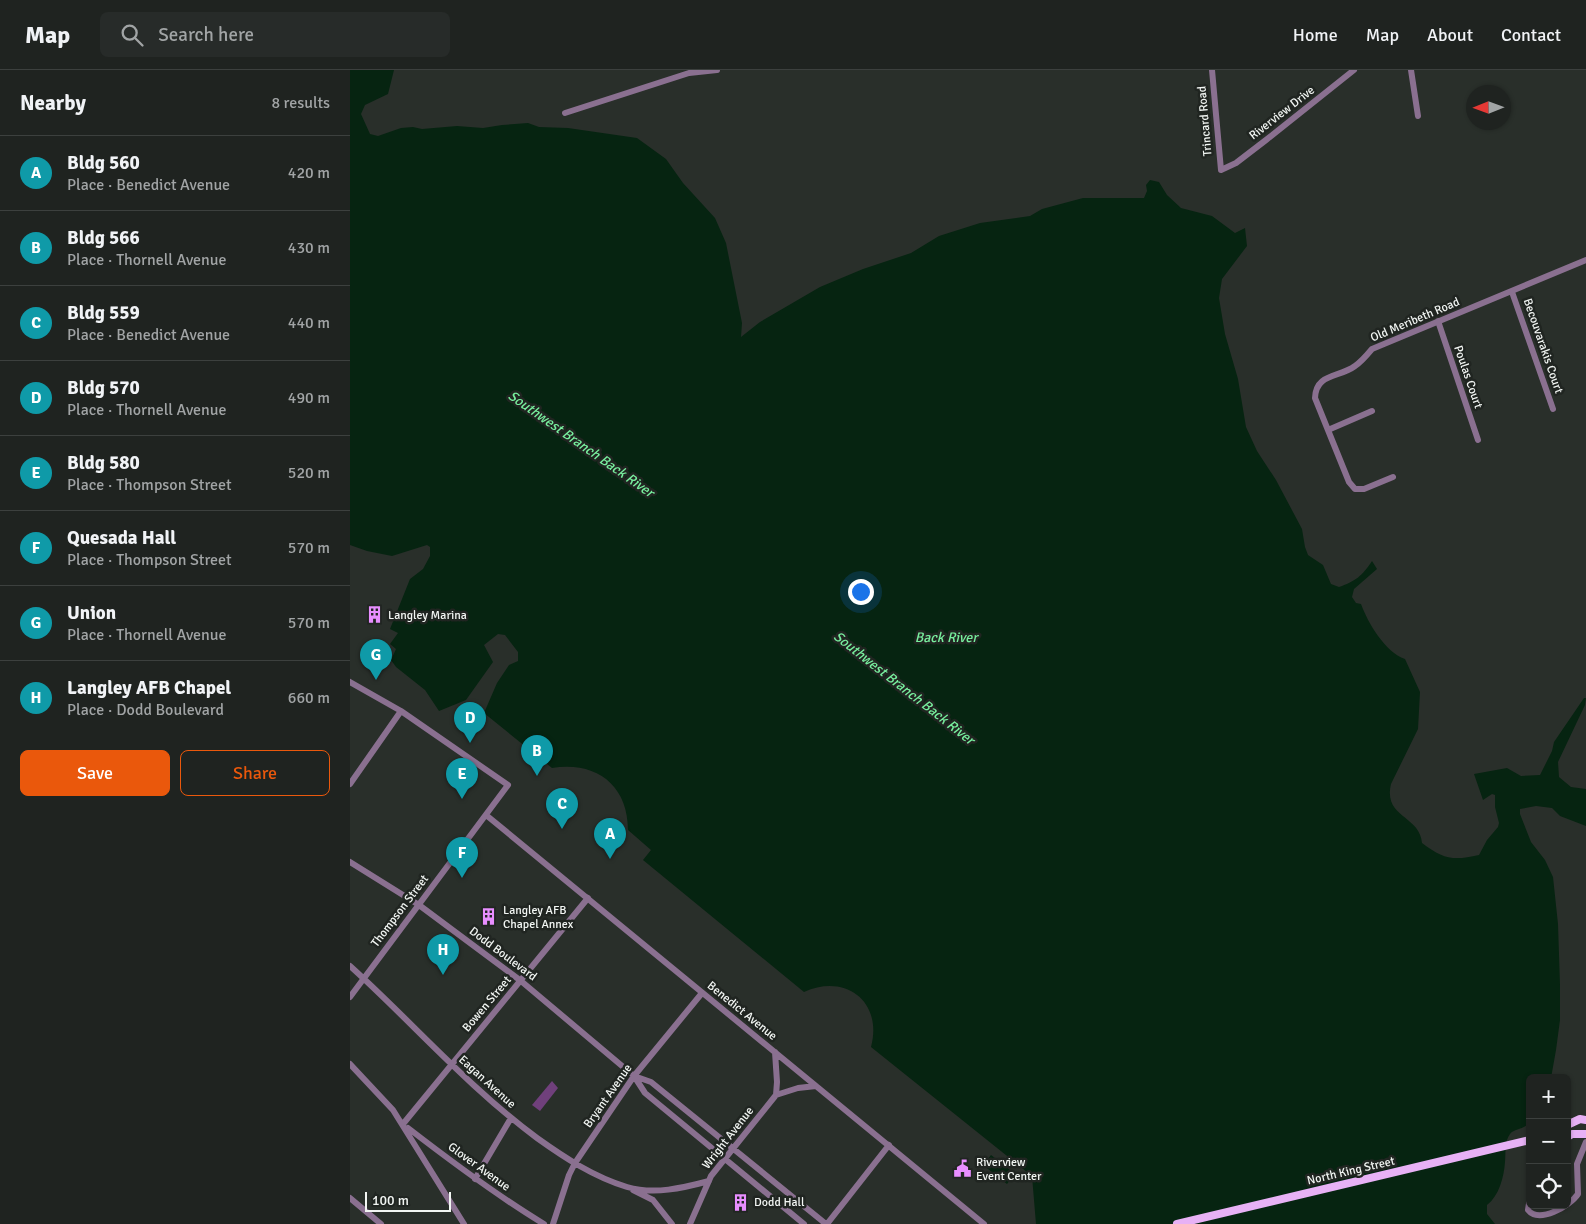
<!DOCTYPE html>
<html lang="en">
<head>
<meta charset="utf-8">
<style>
	body { margin:0; font-family:Signika,sans-serif; background:#272b29; color:#f1f3f6 }
	.controls { position:absolute; right:15px; bottom:15px; display:grid; overflow:hidden; border-radius:8px; box-shadow:0 1px 4px #0004 }
	.controls button { width:45px; height:45px; display:grid; place-items:center; padding:0; border:0; border-bottom:1px solid #3c403e; background:#1f2320; color:#f1f3f6; font:25px sans-serif }
	.compass { position:absolute; left:1116px; top:15px; width:45px; height:45px; border-radius:50%; background:#1f2320; box-shadow:0 1px 4px #0004; rotate:269deg }
	.scale { position:absolute; left:15px; bottom:12px; width:86px; box-sizing:border-box; padding-left:5px; border:2px solid #f2f6f3; border-top:0; font-size:14px; line-height:18px; white-space:nowrap; color:#f2f6f3; -webkit-text-stroke:4px #202521; paint-order:stroke }
	.you { position:absolute; left:510px; top:521px; width:18px; height:18px; margin:-12px; border:4px solid #fff; border-radius:50%; background:#1a73e8; box-shadow:0 0 0 8px #1a73e833 }
	.badge { display:grid; place-items:center; width:32px; height:32px; border-radius:50%; background:#ea580c; color:#fff; font-size:16px; font-weight:700 }
	.pin { position:absolute; translate:-50% -41px; filter:drop-shadow(0 1px 2px #0008) }
	.pin::after { content:''; position:absolute; top:26px; width:18px; height:15px; background:inherit; clip-path:polygon(0 0,100% 0,50% 100%) }
	.list { margin:0; padding:0; list-style:none }
	h2 { display:flex; justify-content:space-between; align-items:center; height:65px; margin:0; padding:0 20px; font-size:21px }
	h2 small { font-size:16px; font-weight:400; color:#a1a4a5 }
	.list li { display:grid; grid-template-columns:32px 1fr auto; gap:15px; align-items:center; box-sizing:border-box; height:75px; padding:0 20px; border-top:1px solid #3c403e }
	.list b { display:block; font-size:19px; white-space:nowrap }
	.list p { margin:0; font-size:16px; white-space:nowrap; color:#a1a4a5 }
	.list em { font-size:16px; font-style:normal; color:#a1a4a5 }
	.actions { display:flex; gap:10px; padding:15px 20px }
	.actions a { flex:1; padding:11px 0; border:1px solid #ea580c; border-radius:8px; text-align:center; font-size:18px; color:#ea580c }
	.actions .main { background:#ea580c; color:#fff }
	.icon { flex:none; width:28px; height:28px; fill:none; stroke:currentColor; stroke-width:2; stroke-linecap:round; stroke-linejoin:round }
	.map { position:relative; flex:none; width:1236px; height:1154px; overflow:hidden }
	header { display:flex; align-items:center; gap:30px; box-sizing:border-box; height:70px; padding:0 25px; background:#1f2320; border-bottom:1px solid #3c403e }
	header strong { font-size:24px }
	nav { display:flex; gap:28px; margin-inline-start:auto; font-size:18px }
	.search { width:350px; height:45px; background:#272b29; display:flex; align-items:center; gap:12px; box-sizing:border-box; padding:0 18px; border-radius:8px; color:#a1a4a5; font-size:19px }
	main { display:flex }
	aside { flex:1; background:#1f2320 }
	.map>svg:first-child { display:block }
	.green { fill:#70407c }
	.water { fill:#062411 }
	.lines { fill:none; stroke-linecap:round; stroke-linejoin:round }
	.minor { stroke:#8a7090; stroke-width:6 }
	.major { stroke:#e7b1f5; stroke-width:8 }
	.labels { text-anchor:middle; dominant-baseline:central; stroke-width:5; stroke-linejoin:round; paint-order:stroke }
	.street-label { font-size:12px; fill:#f2f6f3; stroke:#202521 }
	.poi-label { font-size:12px; fill:#f2f6f3; stroke:#202521; text-anchor:start }
	.water-label { font-size:14px; font-style:italic; fill:#78ef9e; stroke:#202521 }
</style>
</head>
<body>
<header>
<strong>Map</strong>
<div class="search"><svg class="icon" aria-label="search" viewBox="0 0 24 24"><circle cx="10" cy="10" r="6"/><path d="M15 15l6 6"/></svg>Search here</div>
<nav><a>Home</a><a>Map</a><a>About</a><a>Contact</a></nav>
</header>
<main>
<aside>
<h2>Nearby<small>8 results</small></h2>
<ul class="list">
<li><span class="badge" style="background:#0f9aa8">A</span><div><b>Bldg 560</b><p>Place · Benedict Avenue</p></div><em>420 m</em></li>
<li><span class="badge" style="background:#0f9aa8">B</span><div><b>Bldg 566</b><p>Place · Thornell Avenue</p></div><em>430 m</em></li>
<li><span class="badge" style="background:#0f9aa8">C</span><div><b>Bldg 559</b><p>Place · Benedict Avenue</p></div><em>440 m</em></li>
<li><span class="badge" style="background:#0f9aa8">D</span><div><b>Bldg 570</b><p>Place · Thornell Avenue</p></div><em>490 m</em></li>
<li><span class="badge" style="background:#0f9aa8">E</span><div><b>Bldg 580</b><p>Place · Thompson Street</p></div><em>520 m</em></li>
<li><span class="badge" style="background:#0f9aa8">F</span><div><b>Quesada Hall</b><p>Place · Thompson Street</p></div><em>570 m</em></li>
<li><span class="badge" style="background:#0f9aa8">G</span><div><b>Union</b><p>Place · Thornell Avenue</p></div><em>570 m</em></li>
<li><span class="badge" style="background:#0f9aa8">H</span><div><b>Langley AFB Chapel</b><p>Place · Dodd Boulevard</p></div><em>660 m</em></li>
</ul>
<div class="actions"><a class="main">Save</a><a>Share</a></div>
</aside>
<div class="map">
<svg width="1236" height="1154" viewBox="0 0 1236 1154">
	<rect width="100%" height="100%" fill="#292f2a"/>
	<path class="green" d="M202 1011 208 1018 190 1041 182 1035Z"/>
	<path class="water" d="M0 0H44L38 24 15 35 11 44 20 64 28 66 51 58 63 57 72 59 107 56 133 58 152 55 178 53 189 57 218 58 287 68 316 89 333 113 365 148 376 173 392 253 391 267 410 252 470 217 513 199 561 183 589 166 630 153 680 146 692 139 733 128H794L797 121 796 115 800 110 809 112 817 125 831 138 862 146 885 163 895 158 897 176 872 209 869 228 875 264 888 309 896 357 907 381 926 410 952 459 955 477 958 485 973 495 981 514 989 517C1006 511 1012 506 1022 491L1027 499 1004 519 1002 527 1006 533 1011 534C1018 553 1035 582 1055 589L1070 622 1068 659 1041 714C1033 748 1070 745 1072 773 1093 789 1103 791 1129 785L1137 770 1148 757 1149 753 1145 737V725L1142 724 1133 730 1124 704 1157 698 1171 706 1190 705 1202 681 1204 672 1234 628H1236L1235 635 1208 692 1209 707 1221 717 1236 719V756L1210 746 1202 738 1186 736 1170 739V744L1181 772 1195 790 1203 807 1208 854 1210 915V950L1206 980 1201 1008H1180V1052C1174 1060 1165 1058 1160 1064 1154 1072 1156 1083 1155 1092 1154 1107 1149 1126 1137 1135V1144L1145 1154H686L682 1106 521 977C533 932 496 903 454 922L293 790 301 780 278 760C278 714 245 691 202 698L134 643 147 613 159 595 168 591V582L155 565 148 564 134 575 143 592 116 630 89 641 75 620 46 597 41 590 46 579 40 574 48 563 40 559 60 509 73 499 80 486V477L77 475 42 486 17 481 0 475Z
		M641 1085 665 1104 657 1114 633 1095Z"/>
	<g class="lines">
		<path class="minor" d="M862 0 871 100 886 93 916 70 1004 0
			M1061 0 1068 46
			M215 43 339 3 367 0
			M1162 222 1203 339
			M1088 251 1128 370
			M978 360 1022 341
			M1043 407 1014 419H1005L999 412 965 328C966 303 989 308 1005 296 1011 292 1017 285 1022 279L1236 190
			M0 612 51 641 158 715 0 927
			M0 714 51 641
			M136 745 634 1154
			M0 792 69 835 171 911 284 1006 295 1023 454 1154
			M0 896C63 953 118 1017 187 1068 215 1088 244 1107 277 1117 304 1125 333 1118 359 1111
			M425 982 427 1012 426 1025
			M0 994 43 1040 114 1154
			M284 1006 301 1012 476 1154
			M53 1054 238 828
			M58 1058C102 1092 146 1125 194 1154
			M125 1109 161 1048
			M283 1120 303 1130 322 1154
			M1180 1127 1178 1140C1189 1154 1220 1136 1228 1124L1227 1094 1236 1072
			M0 1128 31 1154
			M203 1154 219 1105 225 1093 284 1006 352 923
			M340 1154 361 1106 426 1025 448 1018 466 1016
			M477 1154 539 1075"/>
		<path class="major" d="M1217 1055 1230 1049 1236 1050
			M1217 1067 1222 1064H1236
			M827 1154 1180 1070"/>
	</g>
	<defs>
		<symbol id="building-bare" viewBox="-9 -9 18 18"><path d="M-4-6H4V6H1V3H-1V6H-4ZM-2.5-4.3h1.7v1.8h-1.7ZM.8-4.3h1.7v1.8H.8ZM-2.5-1h1.7V.8h-1.7ZM.8-1h1.7V.8H.8Z" fill="#e88eff" stroke="#202521" stroke-width="2.5" paint-order="stroke"/></symbol>
		<symbol id="civic-bare" viewBox="-9 -9 18 18"><path d="M-.6-6.5H3V-4.5H.6V-3L4-1V1h2V6H-6V1h2V-1L-.6-3ZM-1.2 2.5V6h2.4V2.5Z" fill="#e88eff" stroke="#202521" stroke-width="2.5" paint-order="stroke"/></symbol>
	</defs>
	<g fill-rule="evenodd">
		<use href="#building-bare" x="12" y="532" width="25" height="25"/>
		<use href="#building-bare" x="126" y="834" width="25" height="25"/>
		<use href="#civic-bare" x="600" y="1086" width="25" height="25"/>
		<use href="#building-bare" x="378" y="1120" width="25" height="25"/>
	</g>
	<g class="labels">
		<g class="street-label">
			<text transform="translate(932 43) rotate(-38)">Riverview Drive</text>
			<text transform="translate(855 51) rotate(-95)">Trincard Road</text>
			<text transform="translate(1065 250) rotate(-23)">Old Meribeth Road</text>
			<text transform="translate(1193 276) rotate(71)">Becouvarakis Court</text>
			<text transform="translate(1118 307) rotate(71)">Poulas Court</text>
			<text transform="translate(50 841) rotate(-53)">Thompson Street</text>
			<text transform="translate(153 884) rotate(37)">Dodd Boulevard</text>
			<text transform="translate(137 934) rotate(-50)">Bowen Street</text>
			<text transform="translate(392 941) rotate(39)">Benedict Avenue</text>
			<text transform="translate(137 1012) rotate(42)">Eagan Avenue</text>
			<text transform="translate(258 1026) rotate(-55)">Bryant Avenue</text>
			<text transform="translate(378 1068) rotate(-52)">Wright Avenue</text>
			<text transform="translate(129 1097) rotate(36)">Glover Avenue</text>
			<text transform="translate(1001 1101) rotate(-13)">North King Street</text>
		</g>
		<g class="poi-label">
			<text x="38" y="545">Langley Marina</text>
			<text x="153" y="840">Langley AFB<tspan x="153" dy="14">Chapel Annex</tspan></text>
			<text x="626" y="1092">Riverview<tspan x="626" dy="14">Event Center</tspan></text>
			<text x="404" y="1132">Dodd Hall</text>
		</g>
		<g class="water-label">
			<text transform="translate(231 374) rotate(35)">Southwest Branch Back River</text>
			<text x="596" y="567">Back River</text>
			<text transform="translate(554 618) rotate(38)">Southwest Branch Back River</text>
		</g>
	</g>
</svg>
<div class="controls">
<button>+</button>
<button>−</button>
<button><svg class="icon" aria-label="locate" viewBox="0 0 24 24"><circle cx="12" cy="12" r="6"/><path d="M12 2v4M12 18v4M2 12h4M18 12h4"/></svg></button>
</div>
<svg class="compass" viewBox="-18 -18 36 36"><path d="M0-13l5 13h-10z" fill="#e53935"/><path d="M0 13l5-13h-10z" fill="#a1a4a5"/></svg>
<div class="scale">100 m</div>
<div class="you"></div>
<div class="pin badge" style="left:260px;top:789px;background:#0f9aa8">A</div>
<div class="pin badge" style="left:187px;top:706px;background:#0f9aa8">B</div>
<div class="pin badge" style="left:212px;top:759px;background:#0f9aa8">C</div>
<div class="pin badge" style="left:120px;top:673px;background:#0f9aa8">D</div>
<div class="pin badge" style="left:112px;top:729px;background:#0f9aa8">E</div>
<div class="pin badge" style="left:112px;top:808px;background:#0f9aa8">F</div>
<div class="pin badge" style="left:26px;top:610px;background:#0f9aa8">G</div>
<div class="pin badge" style="left:93px;top:905px;background:#0f9aa8">H</div>
</div>
</main>
</body>
</html>
